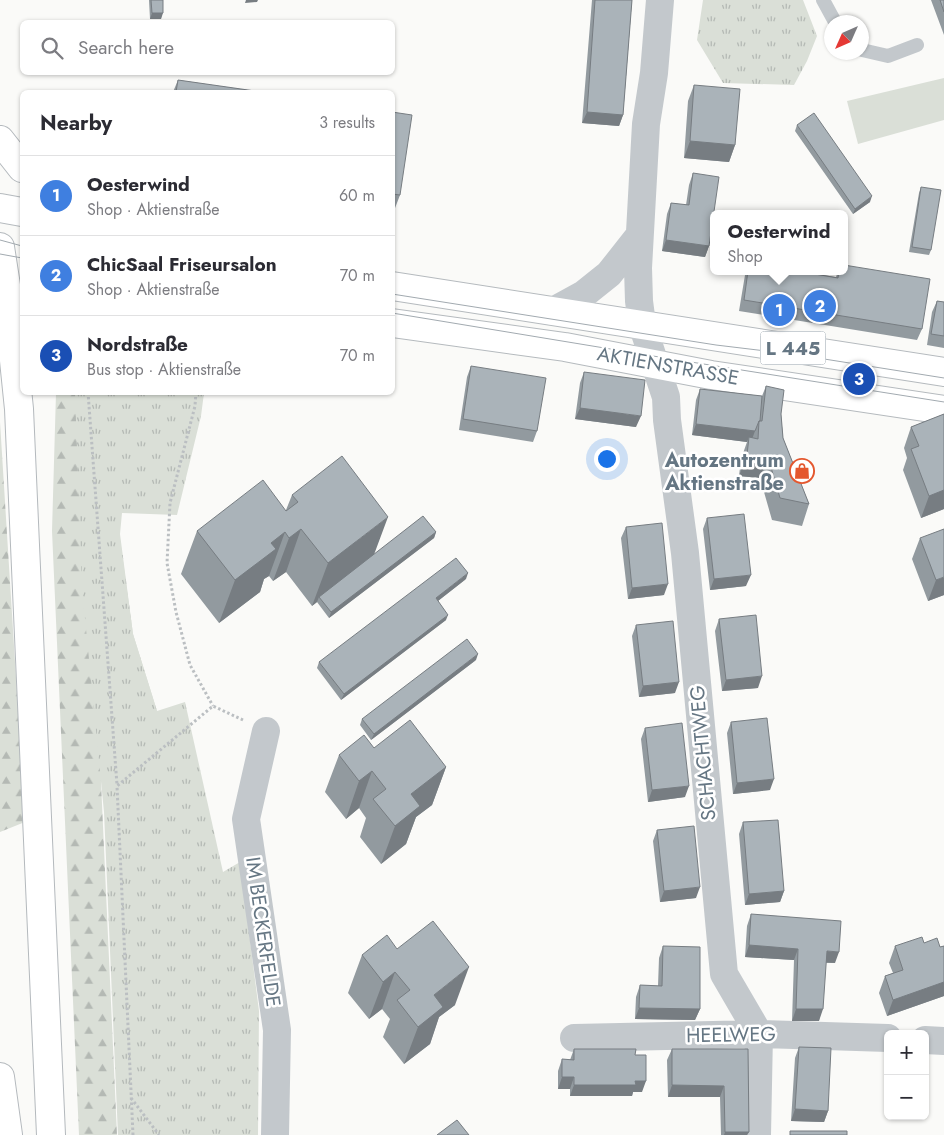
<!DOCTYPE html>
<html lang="en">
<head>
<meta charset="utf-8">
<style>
	body { margin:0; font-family:Jost,sans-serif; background:#f2f2f3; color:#2b2b33 }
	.controls { position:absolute; right:15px; bottom:15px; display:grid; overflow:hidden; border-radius:8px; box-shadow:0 1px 4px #0004 }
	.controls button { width:45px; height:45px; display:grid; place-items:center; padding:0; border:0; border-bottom:1px solid #e1e1e2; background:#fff; color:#2b2b33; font:25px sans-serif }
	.compass { position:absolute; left:824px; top:15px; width:45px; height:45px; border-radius:50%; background:#fff; box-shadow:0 1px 4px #0004; rotate:225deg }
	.you { position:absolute; left:606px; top:458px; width:18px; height:18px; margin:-12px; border:4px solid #fff; border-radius:50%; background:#1a73e8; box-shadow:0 0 0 8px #1a73e833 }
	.badge { display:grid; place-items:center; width:32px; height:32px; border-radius:50%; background:#0f766e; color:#fff; font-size:16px; font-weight:700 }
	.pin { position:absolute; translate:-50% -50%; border:2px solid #fff; box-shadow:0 1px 5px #0006 }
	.popup { position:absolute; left:710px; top:210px; width:138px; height:65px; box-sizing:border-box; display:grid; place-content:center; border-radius:8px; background:#fff; filter:drop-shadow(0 1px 4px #0005); font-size:16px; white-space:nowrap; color:#7c7c81 }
	.popup b { font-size:19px; color:#2b2b33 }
	.popup::after { content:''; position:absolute; left:50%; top:100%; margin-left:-10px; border:10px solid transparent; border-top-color:#fff }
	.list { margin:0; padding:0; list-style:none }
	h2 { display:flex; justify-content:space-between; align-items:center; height:65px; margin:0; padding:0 20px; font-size:21px }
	h2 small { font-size:16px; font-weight:400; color:#7c7c81 }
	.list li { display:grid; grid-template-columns:32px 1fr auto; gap:15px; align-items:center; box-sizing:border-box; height:80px; padding:0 20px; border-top:1px solid #e1e1e2 }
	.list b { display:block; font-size:19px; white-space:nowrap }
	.list p { margin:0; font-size:16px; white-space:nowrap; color:#7c7c81 }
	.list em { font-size:16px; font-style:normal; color:#7c7c81 }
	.icon { flex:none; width:28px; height:28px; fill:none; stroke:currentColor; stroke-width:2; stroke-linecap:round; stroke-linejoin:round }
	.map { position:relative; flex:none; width:944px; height:1135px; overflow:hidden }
	.search { position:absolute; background:#fff; box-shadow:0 1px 4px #0004; left:20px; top:20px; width:375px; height:55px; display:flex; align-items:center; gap:12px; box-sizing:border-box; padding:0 18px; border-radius:8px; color:#7c7c81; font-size:19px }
	.panel { position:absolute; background:#fff; box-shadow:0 1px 4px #0004; left:20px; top:90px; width:375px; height:305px; border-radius:8px }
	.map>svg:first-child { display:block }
	.forest { fill:url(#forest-firs) }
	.park { fill:url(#park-tufts) }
	.garden { fill:#dadfd7 }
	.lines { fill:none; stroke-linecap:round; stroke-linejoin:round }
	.primary-casing { stroke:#b5babe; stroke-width:30 }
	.motorway-casing { stroke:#b4b9bd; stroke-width:30 }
	.path { stroke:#bbbfc2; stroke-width:3; stroke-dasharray:2.5 2.5; stroke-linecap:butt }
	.service { stroke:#c3c8cc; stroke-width:14 }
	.minor { stroke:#c3c8cc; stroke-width:28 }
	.tertiary { stroke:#c3c8cc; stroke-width:28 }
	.primary { stroke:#fff; stroke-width:28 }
	.motorway { stroke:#fff; stroke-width:28 }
	.tram { stroke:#a2aab0; stroke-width:1 }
	.wall { fill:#929a9f }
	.shaded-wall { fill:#777d82 }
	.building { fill:#aab3b9; stroke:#777d82 }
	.labels { text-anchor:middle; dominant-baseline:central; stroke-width:5; stroke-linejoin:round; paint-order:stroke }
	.shield { fill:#fff; stroke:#939fa8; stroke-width:1 }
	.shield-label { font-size:19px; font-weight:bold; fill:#657683 }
	.street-label { font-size:20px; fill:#657683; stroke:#fff }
	.poi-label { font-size:20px; font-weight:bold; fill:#657683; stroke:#fff; text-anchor:end }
</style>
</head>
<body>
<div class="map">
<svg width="944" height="1135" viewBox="0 0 944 1135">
	<defs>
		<pattern id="forest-firs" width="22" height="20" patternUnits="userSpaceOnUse" patternTransform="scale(1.25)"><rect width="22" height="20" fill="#dadfd7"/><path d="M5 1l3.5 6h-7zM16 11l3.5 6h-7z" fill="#b4b9b4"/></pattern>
		<pattern id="park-tufts" width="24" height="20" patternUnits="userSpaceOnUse" patternTransform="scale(1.25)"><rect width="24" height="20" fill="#dadfd7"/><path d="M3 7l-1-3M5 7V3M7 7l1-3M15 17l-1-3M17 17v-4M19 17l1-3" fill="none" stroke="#b4b9b4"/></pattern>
	</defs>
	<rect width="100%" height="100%" fill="#fafaf8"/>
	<path class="forest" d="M56 393H100L133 634 157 711 101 782 117 1135H79L52 531Z
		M0 422 25 822 0 832Z"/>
	<path class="park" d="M703 0H803L817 36 807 61 794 85 723 83 697 40Z
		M75 393H204L201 416 177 515 122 513 120 534 133 634 157 711 185 702 223 872 240 862 259 1011 258 1135H118L104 812 82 588Z"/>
	<path class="garden" d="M944 78V120L858 144 847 101Z"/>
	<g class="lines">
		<defs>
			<path id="primary" d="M0 208 22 212
				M392 286 944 372
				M392 323 565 347 711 375 944 410"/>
			<path id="motorway" d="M0 140 22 168
				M0 247 7 292 19 409 51 1135
				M0 1077 8 1135"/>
		</defs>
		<use href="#primary" class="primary-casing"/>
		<use href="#motorway" class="motorway-casing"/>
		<path class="path" d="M88 392 117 785
			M196 392 195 406 170 503 167 563 176 612 190 665 213 706
			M131 1098 159 1135
			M133 1135 117 786 213 706 243 720"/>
		<path class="service" d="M823 0 835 22
			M862 50 888 56 917 45"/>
		<path class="minor" d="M655 364 666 397 667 420 685 553 724 974 759 1034 757 1135
			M266 731 246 819 277 1030 275 1135
			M574 1038 759 1034 888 1038
			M925 1040 944 1041"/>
		<path class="tertiary" d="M553 311 584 294 609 274 639 236
			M655 364 642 324 639 301 638 268 646 124 654 73 660 0"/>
		<use href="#primary" class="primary"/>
		<use href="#motorway" class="motorway"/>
		<path class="tram" d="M0 240 22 246
			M0 254 22 258
			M392 294 716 345 799 355 944 378
			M392 313 653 356 944 402"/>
	</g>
	<path class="wall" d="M149 0H163L161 19H150Z
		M592 0H632L623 115 619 126 582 123Z
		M931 0H944V35Z
		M178 80 262 92H173Z
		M694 85 735 145 729 162 684 158 688 101Z
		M392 112 400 195 392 216Z
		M797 125 870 202 853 214 795 131Z
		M693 173 709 246 705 257 662 251 667 214 671 203 686 205 689 185Z
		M921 187 931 250 929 255 909 252 919 193Z
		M747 271H797L836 277 838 271H844L922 329 917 340 739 311 745 275Z
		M937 301 944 302V348L927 345 932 312Z
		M471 366 537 431 533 442 459 430 467 377Z
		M584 372 636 427 575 419 580 383Z
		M766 386 781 414 783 438 809 504 802 526 772 520 760 478 739 476 741 459 747 442 692 435 696 400 700 389 762 396Z
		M308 392H319L318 395Z
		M944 414V509L921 518 903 470 907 458 904 448 911 427Z
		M292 495 374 554 436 532 434 538 329 618 317 602 312 606 286 572 273 581 269 576 264 579 260 592 219 623 181 574 197 531 286 510Z
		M707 518 746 586 710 590 703 529Z
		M626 527 664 595 628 599 621 538Z
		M920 538 944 595 928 601 912 559Z
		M466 579 438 601 446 620 341 700 317 668 319 662Z
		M719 619 758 688 722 691 715 631Z
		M636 625 675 693 639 697 632 636Z
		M476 660 371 740 360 725 362 719Z
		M731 722 770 790 733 794 727 733Z
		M645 728 685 797 648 802 641 739Z
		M374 748 446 767 432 805 416 817 406 844 381 864 360 837 366 818 359 808 346 819 325 792 339 755Z
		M743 822 784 891 780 902 745 905 739 834Z
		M657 830 696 898 660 902 653 841Z
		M751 914 835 963H826L819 1021H792L794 960 745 957 747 926Z
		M924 943 940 947 944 946V996L887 1016 879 993 885 976 893 973 889 963 895 946Z
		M663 946 700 1009 695 1020 635 1019 636 997 640 985 658 986 659 958Z
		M397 949 455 1005 439 1017 430 1044 404 1064 383 1037 390 1019 382 1009 369 1019 348 993 362 955Z
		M799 1047 828 1111 824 1122 791 1121 795 1058Z
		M574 1049 635 1055 642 1092H633L632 1096H570V1089H558V1071L562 1059 570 1060Z
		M672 1049H748L749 1132 747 1135H721L720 1097H668L667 1060Z"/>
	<path class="shaded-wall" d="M246 0H258L257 2 245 3Z
		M152 13H163L161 19H150Z
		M587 112 623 115 619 126 582 123Z
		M690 141 735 145 729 162 684 158Z
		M872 196 870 202 853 214 855 209Z
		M666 240 709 246 705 257 662 251Z
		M580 408 641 416 636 427 575 419Z
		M696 424 755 431 751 442 749 437 747 442 692 435Z
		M747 455 768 457 760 478 739 476Z
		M944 490V509L921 518 929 496Z
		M388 517 372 560 319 597 317 602 312 606 328 563Z
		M301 529 286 572 273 581 289 538Z
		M285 532 269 576 264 579 260 592 219 623 235 580 271 543Z
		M436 532 434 538 329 618 331 612Z
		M468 573 466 579 434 604 436 598Z
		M751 575 746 586 710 590 714 579Z
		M944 577V595L928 601 936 580Z
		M668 584 664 595 628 599 632 588Z
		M448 615 446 620 341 700 344 694Z
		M478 654 476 660 371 740 374 734Z
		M762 676 758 688 722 691 726 680Z
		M679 682 675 693 639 697 643 686Z
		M446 767 432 805 416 817 406 844 381 864 395 826 411 794Z
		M372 771 359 808 346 819 359 781Z
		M774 779 770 790 733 794 737 783Z
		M689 786 685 797 648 802 652 790Z
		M700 887 696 898 660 902 664 891Z
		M784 891 780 902 745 905 749 894Z
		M749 945 798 949 794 960 745 957Z
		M827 951 839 952 835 963 822 962Z
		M469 967 455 1005 439 1017 430 1044 404 1064 418 1027 434 995Z
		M395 972 382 1009 369 1019 383 982Z
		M944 982V996L887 1016 893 1000Z
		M639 1008 700 1009 695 1020 635 1019Z
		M796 1009H823L819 1021H792Z
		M562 1077H574L570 1089H558Z
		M635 1081H646L642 1092H633L632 1096H570L574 1085Z
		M672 1085 724 1086 720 1097H668Z
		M795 1109 828 1111 824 1122 791 1121Z
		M725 1132H749L747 1135H724Z"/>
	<path class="building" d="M151 0H163V13H152Z
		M595 0H632L623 115 587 112Z
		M940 0H944V12Z
		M178 80 262 92H176Z
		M694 85 740 89 735 145 690 141Z
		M392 112 412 115 400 195 392 194Z
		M814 113 872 196 855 209 797 125Z
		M693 173 719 177 709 246 666 240 671 203 689 205Z
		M921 187 941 190 931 250 912 247Z
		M844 265 930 279 922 329 744 300 748 271H797L838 278 839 271H844Z
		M937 301 944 302V336L931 334Z
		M471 366 546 378 537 431 463 419Z
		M584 372 645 380 641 416 580 408Z
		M766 386 784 390 781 414 783 438 809 504 780 498 768 457 747 455 749 437 758 439 759 421H762Z
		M700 389 762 396 760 421H759L755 431 696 424Z
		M944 414V490L929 496 911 449 919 446 911 427Z
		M342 456 388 517 328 563 301 529 289 538 285 532 271 543 276 549 235 580 197 531 263 480 286 511 298 502 292 495Z
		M744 514 751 575 714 579 707 518Z
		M423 516 436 532 331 612 319 597Z
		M662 523 668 584 632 588 626 527Z
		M944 529V577L936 580 920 538Z
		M456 558 468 573 436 598 448 615 344 694 319 662Z
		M756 615 762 676 726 680 719 619Z
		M673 621 679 682 643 686 636 625Z
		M467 639 478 654 374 734 362 719Z
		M767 718 774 779 737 783 731 722Z
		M410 720 446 767 411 794 420 806 395 826 373 799 386 789 372 771 359 781 339 755 364 735 374 748Z
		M682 723 689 786 652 790 645 728Z
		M778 820 784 891 749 894 743 822Z
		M694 826 700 887 664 891 657 830Z
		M751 914 841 921 839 952 827 951 823 1009H796L798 949 749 945Z
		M433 921 469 967 434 995 443 1007 418 1027 397 1000 410 990 395 972 383 982 362 955 387 935 397 949Z
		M922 937 924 943 937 938 940 947 944 946V982L893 1000 885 976 903 970 895 946Z
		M663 946 700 947V1009L639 1008 640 985 662 986Z
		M799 1047 831 1048 828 1111 795 1109Z
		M574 1049H636L635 1055H646V1081H635L636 1085H574V1077H562V1059L574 1060Z
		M672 1049H748L749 1132H725L724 1086 672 1085Z
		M457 1120 469 1135H437Z
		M790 1131H847V1135H790Z"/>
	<defs>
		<symbol id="shop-ring" viewBox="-11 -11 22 22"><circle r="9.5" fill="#fff" stroke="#e4572e" stroke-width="1.5"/><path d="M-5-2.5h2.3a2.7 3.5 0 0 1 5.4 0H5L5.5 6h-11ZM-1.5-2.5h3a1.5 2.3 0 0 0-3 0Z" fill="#e4572e"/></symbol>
	</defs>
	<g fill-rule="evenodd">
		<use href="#shop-ring" x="788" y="457" width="28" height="28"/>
	</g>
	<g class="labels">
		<rect class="shield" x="760.5" y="331.5" width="65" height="33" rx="4"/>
		<g class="shield-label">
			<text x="793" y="348">L 445</text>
		</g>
		<g class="street-label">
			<text transform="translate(668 366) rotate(10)">AKTIENSTRASSE</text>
			<text transform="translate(703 753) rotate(-95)">SCHACHTWEG</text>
			<text transform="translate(263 932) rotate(82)">IM BECKERFELDE</text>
			<text transform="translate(731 1035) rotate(-1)">HEELWEG</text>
		</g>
		<g class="poi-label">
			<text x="784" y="460">Autozentrum<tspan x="784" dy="23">Aktienstraße</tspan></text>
		</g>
	</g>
</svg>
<div class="controls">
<button>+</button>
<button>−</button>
</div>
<svg class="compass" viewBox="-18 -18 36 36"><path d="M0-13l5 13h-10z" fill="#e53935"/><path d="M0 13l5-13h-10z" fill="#7c7c81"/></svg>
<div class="you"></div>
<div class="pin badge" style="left:779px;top:310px;background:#3f7fe0">1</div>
<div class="popup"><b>Oesterwind</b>Shop</div>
<div class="pin badge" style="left:820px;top:306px;background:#3f7fe0">2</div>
<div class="pin badge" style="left:859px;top:379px;background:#1a4fb4">3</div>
<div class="search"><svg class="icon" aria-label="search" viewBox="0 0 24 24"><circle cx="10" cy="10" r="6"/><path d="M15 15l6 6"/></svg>Search here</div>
<section class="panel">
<h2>Nearby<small>3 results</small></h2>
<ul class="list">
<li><span class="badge" style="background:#3f7fe0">1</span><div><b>Oesterwind</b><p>Shop · Aktienstraße</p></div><em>60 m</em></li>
<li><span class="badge" style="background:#3f7fe0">2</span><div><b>ChicSaal Friseursalon</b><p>Shop · Aktienstraße</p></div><em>70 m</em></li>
<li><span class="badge" style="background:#1a4fb4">3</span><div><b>Nordstraße</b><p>Bus stop · Aktienstraße</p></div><em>70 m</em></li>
</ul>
</section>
</div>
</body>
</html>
